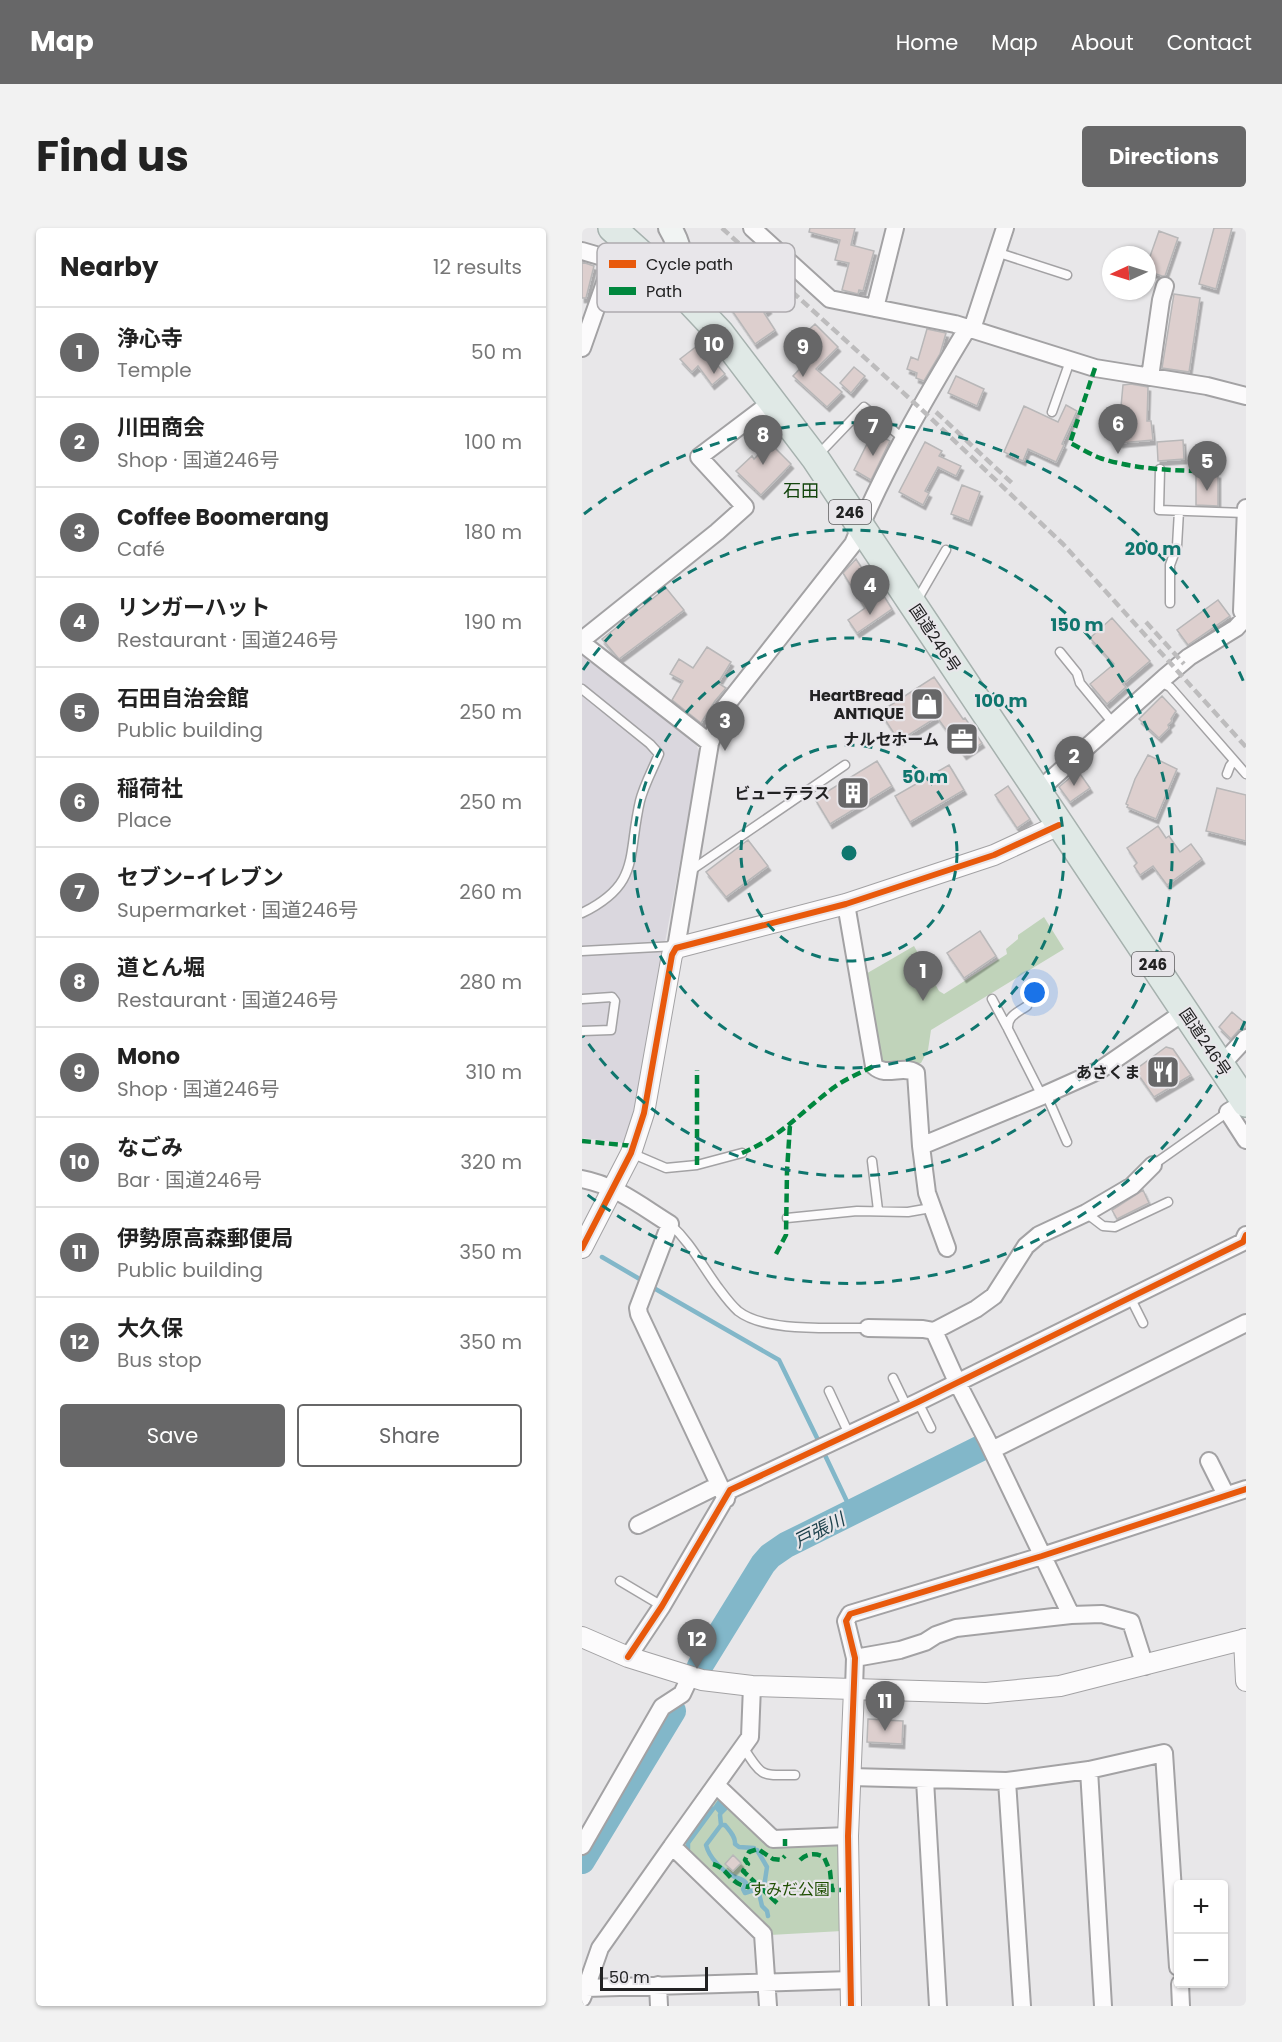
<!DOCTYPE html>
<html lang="en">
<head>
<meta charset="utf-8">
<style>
	body { margin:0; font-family:Poppins,"Noto Sans JP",sans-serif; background:#f2f2f2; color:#222 }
	.controls { position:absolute; right:18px; bottom:18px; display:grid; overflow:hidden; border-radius:6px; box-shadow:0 2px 4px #0004 }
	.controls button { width:54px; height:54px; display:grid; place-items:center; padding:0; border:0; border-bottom:2px solid #e0e0e0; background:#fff; color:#222; font:30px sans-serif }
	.compass { position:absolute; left:520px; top:18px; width:54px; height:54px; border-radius:50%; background:#fff; box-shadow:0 2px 4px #0004; rotate:266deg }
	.scale { position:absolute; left:18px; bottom:15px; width:108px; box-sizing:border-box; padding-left:6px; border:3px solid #222223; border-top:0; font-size:16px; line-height:21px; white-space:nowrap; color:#222223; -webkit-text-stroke:4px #e8e6ea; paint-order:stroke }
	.you { position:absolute; left:453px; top:765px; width:21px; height:21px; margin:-15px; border:4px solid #fff; border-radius:50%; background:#1a73e8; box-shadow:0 0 0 9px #1a73e833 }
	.badge { display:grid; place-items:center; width:39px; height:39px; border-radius:50%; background:#676768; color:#fff; font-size:20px; font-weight:700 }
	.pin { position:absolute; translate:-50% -50px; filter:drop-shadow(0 2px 3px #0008) }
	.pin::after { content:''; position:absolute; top:32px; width:21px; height:18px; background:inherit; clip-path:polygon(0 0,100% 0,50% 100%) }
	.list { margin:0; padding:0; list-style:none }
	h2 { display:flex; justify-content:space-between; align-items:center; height:78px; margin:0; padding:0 24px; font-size:26px }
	h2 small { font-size:20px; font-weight:400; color:#767676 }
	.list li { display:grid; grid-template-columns:39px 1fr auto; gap:18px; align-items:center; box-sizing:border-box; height:90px; padding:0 24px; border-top:2px solid #e0e0e0 }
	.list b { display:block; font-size:22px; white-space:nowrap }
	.list p { margin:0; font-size:20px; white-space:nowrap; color:#767676 }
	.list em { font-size:20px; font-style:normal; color:#767676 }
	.actions { display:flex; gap:12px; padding:18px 24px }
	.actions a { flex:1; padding:14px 0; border:2px solid #676768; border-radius:6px; text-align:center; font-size:21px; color:#676768 }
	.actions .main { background:#676768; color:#fff }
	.map { position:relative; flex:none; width:664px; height:1778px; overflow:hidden; border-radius:6px }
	header { display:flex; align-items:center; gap:36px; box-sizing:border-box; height:84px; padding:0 30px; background:#676768; color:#fff }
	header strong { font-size:28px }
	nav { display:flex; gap:33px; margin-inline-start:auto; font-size:21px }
	.intro { display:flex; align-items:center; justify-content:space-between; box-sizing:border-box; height:144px; padding:0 36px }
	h1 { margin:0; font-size:42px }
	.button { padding:15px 27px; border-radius:6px; background:#676768; color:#fff; font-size:21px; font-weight:700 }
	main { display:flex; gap:36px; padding:0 36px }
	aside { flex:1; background:#fff; border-radius:6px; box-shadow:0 2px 4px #0004 }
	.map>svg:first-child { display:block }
	.built { fill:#dad7de }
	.green { fill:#c0d3ba }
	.water { fill:#82b7c9 }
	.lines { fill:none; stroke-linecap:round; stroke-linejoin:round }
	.stream { stroke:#82b7c9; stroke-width:4.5 }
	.river { stroke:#82b7c9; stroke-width:26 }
	.building { fill:#ddcfce; stroke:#b8b7b8; stroke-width:1.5; filter:url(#shadow) }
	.service-casing { stroke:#a3a2a4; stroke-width:11 }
	.minor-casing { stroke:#a3a2a4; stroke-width:20 }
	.tertiary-casing { stroke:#a3a2a4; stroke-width:22 }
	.secondary-casing { stroke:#a3a2a4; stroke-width:26 }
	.trunk-casing { stroke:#a6b1ae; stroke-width:30 }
	.service { stroke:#fcfbfc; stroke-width:8 }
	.minor { stroke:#fcfbfc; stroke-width:16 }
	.tertiary { stroke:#fcfbfc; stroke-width:20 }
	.secondary { stroke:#f1f4f3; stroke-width:22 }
	.trunk { stroke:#e0e9e6; stroke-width:27 }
	.rail { stroke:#bdbcbd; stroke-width:4.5; stroke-dasharray:9 4.5; stroke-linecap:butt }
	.quiet { stroke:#00873e; stroke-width:4.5; stroke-dasharray:9 4.5; stroke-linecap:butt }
	.cycleway-casing { stroke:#e8e6ea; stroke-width:10 }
	.cycleway { stroke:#e8590c; stroke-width:6 }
	.ring { fill:none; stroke:#0f766e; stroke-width:3; stroke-dasharray:10 8 }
	.labels { text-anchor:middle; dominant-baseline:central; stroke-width:4.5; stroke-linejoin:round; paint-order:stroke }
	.shield { fill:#e8e6ea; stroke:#5d5d5f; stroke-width:1.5 }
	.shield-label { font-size:15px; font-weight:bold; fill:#222223 }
	.street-label { font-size:16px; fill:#222223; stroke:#e8e6ea }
	.poi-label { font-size:16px; font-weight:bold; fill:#222223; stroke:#e8e6ea; text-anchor:end }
	.park-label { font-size:16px; fill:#215004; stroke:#e8e6ea }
	.neighbourhood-label { font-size:18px; fill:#13450d; stroke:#e8e6ea }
	.water-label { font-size:18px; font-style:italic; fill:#1c404b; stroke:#e8e6ea }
	.key { fill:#e8e6ea; stroke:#adabae; stroke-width:1.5 }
	.key-label { font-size:16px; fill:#222223 }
	.centre { fill:#0f766e; stroke:#e8e6ea; stroke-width:3 }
	.ring-label { font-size:18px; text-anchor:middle; font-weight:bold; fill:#0f766e; stroke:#e8e6ea; stroke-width:4.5; stroke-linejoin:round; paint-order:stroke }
</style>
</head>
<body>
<header>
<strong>Map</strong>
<nav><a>Home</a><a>Map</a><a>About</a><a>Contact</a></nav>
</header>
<div class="intro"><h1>Find us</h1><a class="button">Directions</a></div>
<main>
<aside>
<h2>Nearby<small>12 results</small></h2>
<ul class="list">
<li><span class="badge">1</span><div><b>浄心寺</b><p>Temple</p></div><em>50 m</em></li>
<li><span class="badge">2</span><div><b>川田商会</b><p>Shop · 国道246号</p></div><em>100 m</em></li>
<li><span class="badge">3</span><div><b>Coffee Boomerang</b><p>Café</p></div><em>180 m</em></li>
<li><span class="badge">4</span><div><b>リンガーハット</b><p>Restaurant · 国道246号</p></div><em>190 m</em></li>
<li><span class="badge">5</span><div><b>石田自治会館</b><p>Public building</p></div><em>250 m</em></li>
<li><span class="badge">6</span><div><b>稲荷社</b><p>Place</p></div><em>250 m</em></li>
<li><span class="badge">7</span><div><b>セブン-イレブン</b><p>Supermarket · 国道246号</p></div><em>260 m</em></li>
<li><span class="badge">8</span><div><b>道とん堀</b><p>Restaurant · 国道246号</p></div><em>280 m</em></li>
<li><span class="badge">9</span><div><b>Mono</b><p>Shop · 国道246号</p></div><em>310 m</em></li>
<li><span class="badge">10</span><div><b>なごみ</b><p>Bar · 国道246号</p></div><em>320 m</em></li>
<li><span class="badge">11</span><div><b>伊勢原高森郵便局</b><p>Public building</p></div><em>350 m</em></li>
<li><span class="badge">12</span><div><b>大久保</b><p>Bus stop</p></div><em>350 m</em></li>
</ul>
<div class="actions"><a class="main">Save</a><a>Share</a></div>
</aside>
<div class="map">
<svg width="664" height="1778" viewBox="0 0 664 1778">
	<defs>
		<filter id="shadow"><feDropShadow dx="2.5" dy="4.5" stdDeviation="0" flood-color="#0004"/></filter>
	</defs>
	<rect width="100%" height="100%" fill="#e8e7e9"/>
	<path class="built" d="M0 422 113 513 118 526 47 908 42 915 0 910Z"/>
	<path class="green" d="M462 689 482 721 349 802 346 822 339 835 309 843 300 838 282 747 332 718 357 763 362 766 425 726 424 721 436 711V707Z
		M134 1570H141L189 1616 256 1615 260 1703 188 1707 103 1624 101 1616Z"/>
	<path class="water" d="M140 1571 148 1579 139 1588 131 1579 136 1572Z"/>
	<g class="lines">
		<path class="stream" d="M20 1029 61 1053
			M70 1059 197 1132 237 1214
			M241 1223 270 1284
			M138 1587 139 1597 124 1617C127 1629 139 1642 151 1648 156 1651 160 1650 164 1655L161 1661 163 1665 172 1662 177 1665 180 1678 185 1683 186 1688
			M139 1597H143C147 1602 154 1609 153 1616L157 1619 172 1620
			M106 1621V1615L131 1581
			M175 1622 185 1639 182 1659"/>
		<path class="river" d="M118 1438 181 1336 188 1328 204 1317 403 1218
			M0 1633 91 1483"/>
	</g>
	<path class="building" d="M228 0H273L269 17 292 23 281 63 277 62 276 66 260 62 267 35 253 32 258 12 227 4Z
		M632 0H650L634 61 617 56Z
		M577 3 596 10 583 48H580L565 43V37Z
		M0 34 12 38 4 70H0Z
		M138 65 152 67 155 71 159 70 165 80 177 70H179L187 81 182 85 193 102 173 116Z
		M592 66 618 70 607 144 580 140Z
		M233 96 256 119 234 141 260 164 245 179 211 148 232 126 217 111Z
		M345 101 364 105 358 126 342 153 334 150 335 145 325 141 329 129 336 132Z
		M115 118 129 134 131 132 143 146 130 157 116 138 110 144 98 131Z
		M272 139 283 148 269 165 258 155Z
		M374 148 402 161 395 178 366 165Z
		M549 156 566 159 565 193H569L571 212 538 215 536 189H538L541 157Z
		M484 177 495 183 480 216 482 217 474 234 446 221 441 233 422 224 442 178 476 194Z
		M291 204 308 213 289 252 272 242Z
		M601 212 602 231 576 233 575 214Z
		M343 214 360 223 357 228 379 238 374 248 356 239 343 263 347 265 341 277 317 264Z
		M188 215 209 236 179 267 154 243 170 228 172 231Z
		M614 246H636V278L614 277Z
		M380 257 398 264 387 293 369 286Z
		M274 331 299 370 302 368 310 381 275 405 266 392 283 380 261 345Z
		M84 360 102 382 37 431 20 411Z
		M636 372 648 388 606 417 595 402Z
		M530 390 568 433 541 456 544 459 525 476 508 456 532 436 508 410Z
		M125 419 149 434 136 455 144 460 133 473 119 495 90 472 101 453 88 446 97 431 111 440Z
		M352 449 381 491 383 490 400 515 382 527 355 489 317 513 298 484Z
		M580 468 594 483 589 491 590 493 586 497 587 500 577 510 557 491Z
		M566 527 595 541 574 591 545 579 546 577 544 576 553 551Z
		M295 533 310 558 248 596 233 571Z
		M367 537 382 562 328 594 313 568Z
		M496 543 508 560 488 574 477 559Z
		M426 558 448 591 435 600 413 567Z
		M635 560 664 567V613L624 603Z
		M576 598 584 610 587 608 598 624 609 616 620 631 585 657 571 638 558 647 552 638 555 635 545 620Z
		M166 612 186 638 144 669 124 644Z
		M398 703 414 728 382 750 365 725Z
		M650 784 664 796V800L657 802 649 811 637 799Z
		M584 819 591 821 609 847 572 869 553 842Z
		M561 962 567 975 535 991 530 982Z
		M286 1491 321 1493 320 1516 285 1514Z
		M151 1627 159 1635 151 1643 143 1636Z"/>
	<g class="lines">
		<defs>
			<path id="service" d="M414 24 485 47
				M470 184 488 133
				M236 227 282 179 322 211
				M578 241 577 282 663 285
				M331 371 338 367 364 322
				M588 375V337L595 318 597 283
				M478 424 495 445 498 455 531 495
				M578 454 588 459 664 546
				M0 461 68 516 77 526C71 541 62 557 58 573 45 629 59 656 0 685
				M645 546 648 538 652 533
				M108 643 263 537
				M0 723 94 718
				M0 771 30 769 33 773 29 802 0 803
				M410 771 425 799
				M445 778C435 785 425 788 426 801L460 868
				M464 866 485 914
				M49 925 84 940 115 937 160 925
				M290 933 296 982
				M571 937 646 884
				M504 985 521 998 533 999 586 974
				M205 990 275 983 326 984 349 980
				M88 996C108 1014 119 1036 135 1058 141 1066 148 1076 156 1083 184 1105 251 1099 286 1100
				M548 1069 561 1095
				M311 1150 325 1179
				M247 1163 267 1206
				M336 1174 349 1200
				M38 1353 80 1378
				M161 1519C181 1550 178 1547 213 1547"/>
			<path id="minor" d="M170 0 248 71 373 96 513 140 625 158 664 168
				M0 23 31 32 37 26
				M89 53 135 54 196 62
				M293 80 313 0
				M390 101 423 0
				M0 120 31 32
				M568 149 579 72 583 58
				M663 389 660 383 664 280
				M0 412 135 304 163 279 117 229 191 173
				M0 415 128 515
				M456 563 582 450 607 429 654 400 664 389
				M264 676 292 838C305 850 320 836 334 845L339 918
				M94 720 128 515 142 480 271 316C302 241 343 170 385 101
				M639 837 664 810
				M663 874 646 884 664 912
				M0 951C33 957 59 978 88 996L56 1080 57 1086 144 1271
				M365 1020 345 965 339 918 460 868 518 842 602 784
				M286 1100 341 1101 352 1103
				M410 1222 664 1095
				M627 1233 644 1267
				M56 1297 137 1257
				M489 1387 405 1212 375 1154 352 1103 394 1081 412 1068 444 1018 457 1007 504 985 550 958 571 937
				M46 1429 80 1378 148 1262 336 1174 661 1014 664 1007
				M273 1430 318 1422 343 1414 354 1407 374 1400 489 1387 520 1386 549 1394 563 1438
				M170 1458 168 1509 90 1618 181 1706 186 1778
				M272 1461 273 1430 264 1393 268 1386 460 1328 664 1261
				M507 1542 521 1778
				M268 1549 425 1553 507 1542 582 1525 596 1739
				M343 1552 356 1778
				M425 1553 440 1778
				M134 1557 191 1611 266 1608
				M0 1618 80 1479 100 1466 108 1449
				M598 1756 599 1778
				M76 1757 77 1778
				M4 1760 18 1720 90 1618
				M0 1770 4 1760 269 1752"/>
			<path id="tertiary" d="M0 1020 49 925 62 885 90 727 94 720 264 676 412 627 477 597
				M0 1409 46 1429 120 1452 170 1458 404 1465 478 1458 664 1411
				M662 1411 664 1453
				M269 1778 266 1608 272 1461"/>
			<path id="secondary" d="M88 0C101 22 99 30 89 53"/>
			<path id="trunk" d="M30 0 89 53 138 105 233 230 664 875"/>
		</defs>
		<use href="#service" class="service-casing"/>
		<use href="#minor" class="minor-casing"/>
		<use href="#tertiary" class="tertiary-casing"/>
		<use href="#secondary" class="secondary-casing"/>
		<use href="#trunk" class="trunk-casing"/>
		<use href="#service" class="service"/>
		<use href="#minor" class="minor"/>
		<use href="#tertiary" class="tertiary"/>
		<use href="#secondary" class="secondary"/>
		<use href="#trunk" class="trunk"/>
		<path class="rail" d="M140 0 338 180 481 316 664 519
			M354 184 431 256
			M564 394 602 436"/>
		<path class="quiet" d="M513 140 488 215C498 220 508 226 518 230 548 240 582 242 613 243
			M0 913 51 918
			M160 925C200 908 218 885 251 860 263 851 278 845 292 838
			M115 937V842
			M194 1026 204 1007 205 943 208 897
			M203 1618V1611
			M218 1632C225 1625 234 1625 242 1629L248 1643 250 1662H259
			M131 1636C146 1640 147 1656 166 1659L173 1653
			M195 1675 161 1643 166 1636 163 1632 167 1624 176 1621 191 1631 199 1632 203 1628"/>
		<defs>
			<path id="cycleway" d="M0 1020 49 925 62 885 90 727 94 720 264 676 412 627 477 597
				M46 1429 80 1378 148 1262 336 1174 661 1014 664 1007
				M269 1778 266 1608 273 1430 264 1393 268 1386 460 1328 664 1261"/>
		</defs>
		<use href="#cycleway" class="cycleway-casing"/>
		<use href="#cycleway" class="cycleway"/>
	</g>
	<g class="ring">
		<circle cx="267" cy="625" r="108"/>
		<circle cx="267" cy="625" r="215"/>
		<path d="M1 442A323 323 0 1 1 1 808"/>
		<path d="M663 793A430 430 0 0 1 2 964M2 286A430 430 0 0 1 663 457"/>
	</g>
	<defs>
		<symbol id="shop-square" viewBox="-11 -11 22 22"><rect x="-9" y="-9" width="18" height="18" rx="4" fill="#676768" stroke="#e8e6ea"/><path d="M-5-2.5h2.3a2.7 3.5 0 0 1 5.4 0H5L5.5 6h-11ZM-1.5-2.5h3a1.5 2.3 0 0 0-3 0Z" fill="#fff"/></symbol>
		<symbol id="office-square" viewBox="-11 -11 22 22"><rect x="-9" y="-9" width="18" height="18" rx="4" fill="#676768" stroke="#e8e6ea"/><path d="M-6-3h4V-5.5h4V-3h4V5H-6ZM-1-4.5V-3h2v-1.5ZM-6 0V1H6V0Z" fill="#fff"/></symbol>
		<symbol id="building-square" viewBox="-11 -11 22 22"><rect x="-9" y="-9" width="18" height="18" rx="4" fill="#676768" stroke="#e8e6ea"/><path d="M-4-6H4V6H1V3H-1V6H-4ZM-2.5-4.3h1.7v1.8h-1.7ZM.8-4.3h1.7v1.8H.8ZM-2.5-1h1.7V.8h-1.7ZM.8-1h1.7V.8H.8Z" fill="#fff"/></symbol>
		<symbol id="restaurant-square" viewBox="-11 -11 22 22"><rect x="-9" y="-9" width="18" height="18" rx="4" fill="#676768" stroke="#e8e6ea"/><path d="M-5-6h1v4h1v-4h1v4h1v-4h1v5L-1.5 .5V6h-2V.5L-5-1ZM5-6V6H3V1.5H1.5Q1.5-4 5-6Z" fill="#fff"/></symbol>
	</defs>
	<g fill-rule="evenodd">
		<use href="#shop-square" x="326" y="457" width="38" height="38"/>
		<use href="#office-square" x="361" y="492" width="38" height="38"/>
		<use href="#building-square" x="252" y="546" width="38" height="38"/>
		<use href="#restaurant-square" x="562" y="825" width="38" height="38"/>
	</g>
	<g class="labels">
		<g class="shield">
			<rect x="247" y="272" width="42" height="24" rx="4.5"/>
			<rect x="550" y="724" width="42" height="24" rx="4.5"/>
		</g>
		<g class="shield-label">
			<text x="268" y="284">246</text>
			<text x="571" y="736">246</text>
		</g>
		<g class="street-label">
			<text transform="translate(353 410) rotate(56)">国道246号</text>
			<text transform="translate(623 814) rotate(56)">国道246号</text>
		</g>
		<g class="poi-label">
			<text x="322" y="467">HeartBread<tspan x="322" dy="18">ANTIQUE</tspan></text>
			<text x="357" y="511">ナルセホーム</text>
			<text x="248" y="565">ビューテラス</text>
			<text x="558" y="844">あさくま</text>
		</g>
		<g class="park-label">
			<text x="208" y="1661">すみだ公園</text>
		</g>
		<g class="neighbourhood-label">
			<text x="219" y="262">石田</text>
		</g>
		<g class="water-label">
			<text transform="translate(237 1302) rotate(-27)">戸張川</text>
		</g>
	</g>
	<rect x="15" y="15" width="198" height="69" rx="9" class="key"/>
	<rect x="27" y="32" width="27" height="8" fill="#e8590c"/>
	<rect x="27" y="59" width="27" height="8" fill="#00873e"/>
	<g class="key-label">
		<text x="64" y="42">Cycle path</text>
		<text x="64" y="69">Path</text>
	</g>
	<circle cx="267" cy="625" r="9" class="centre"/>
	<g class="ring-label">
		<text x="571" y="327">200 m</text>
		<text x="495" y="403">150 m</text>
		<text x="419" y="479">100 m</text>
		<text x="343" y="555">50 m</text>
	</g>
</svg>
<div class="controls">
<button>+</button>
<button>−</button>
</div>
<svg class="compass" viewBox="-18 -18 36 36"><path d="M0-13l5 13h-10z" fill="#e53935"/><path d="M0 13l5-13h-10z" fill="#767676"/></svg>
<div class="scale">50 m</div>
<div class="you"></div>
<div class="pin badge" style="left:341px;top:773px">1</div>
<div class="pin badge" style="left:492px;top:558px">2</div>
<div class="pin badge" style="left:143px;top:523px">3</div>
<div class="pin badge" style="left:288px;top:387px">4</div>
<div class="pin badge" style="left:625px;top:263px">5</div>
<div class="pin badge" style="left:536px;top:226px">6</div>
<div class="pin badge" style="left:291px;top:228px">7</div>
<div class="pin badge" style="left:181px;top:237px">8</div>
<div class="pin badge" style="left:221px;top:149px">9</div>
<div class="pin badge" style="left:132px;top:146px">10</div>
<div class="pin badge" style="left:303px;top:1503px">11</div>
<div class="pin badge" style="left:115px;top:1441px">12</div>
</div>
</main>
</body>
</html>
